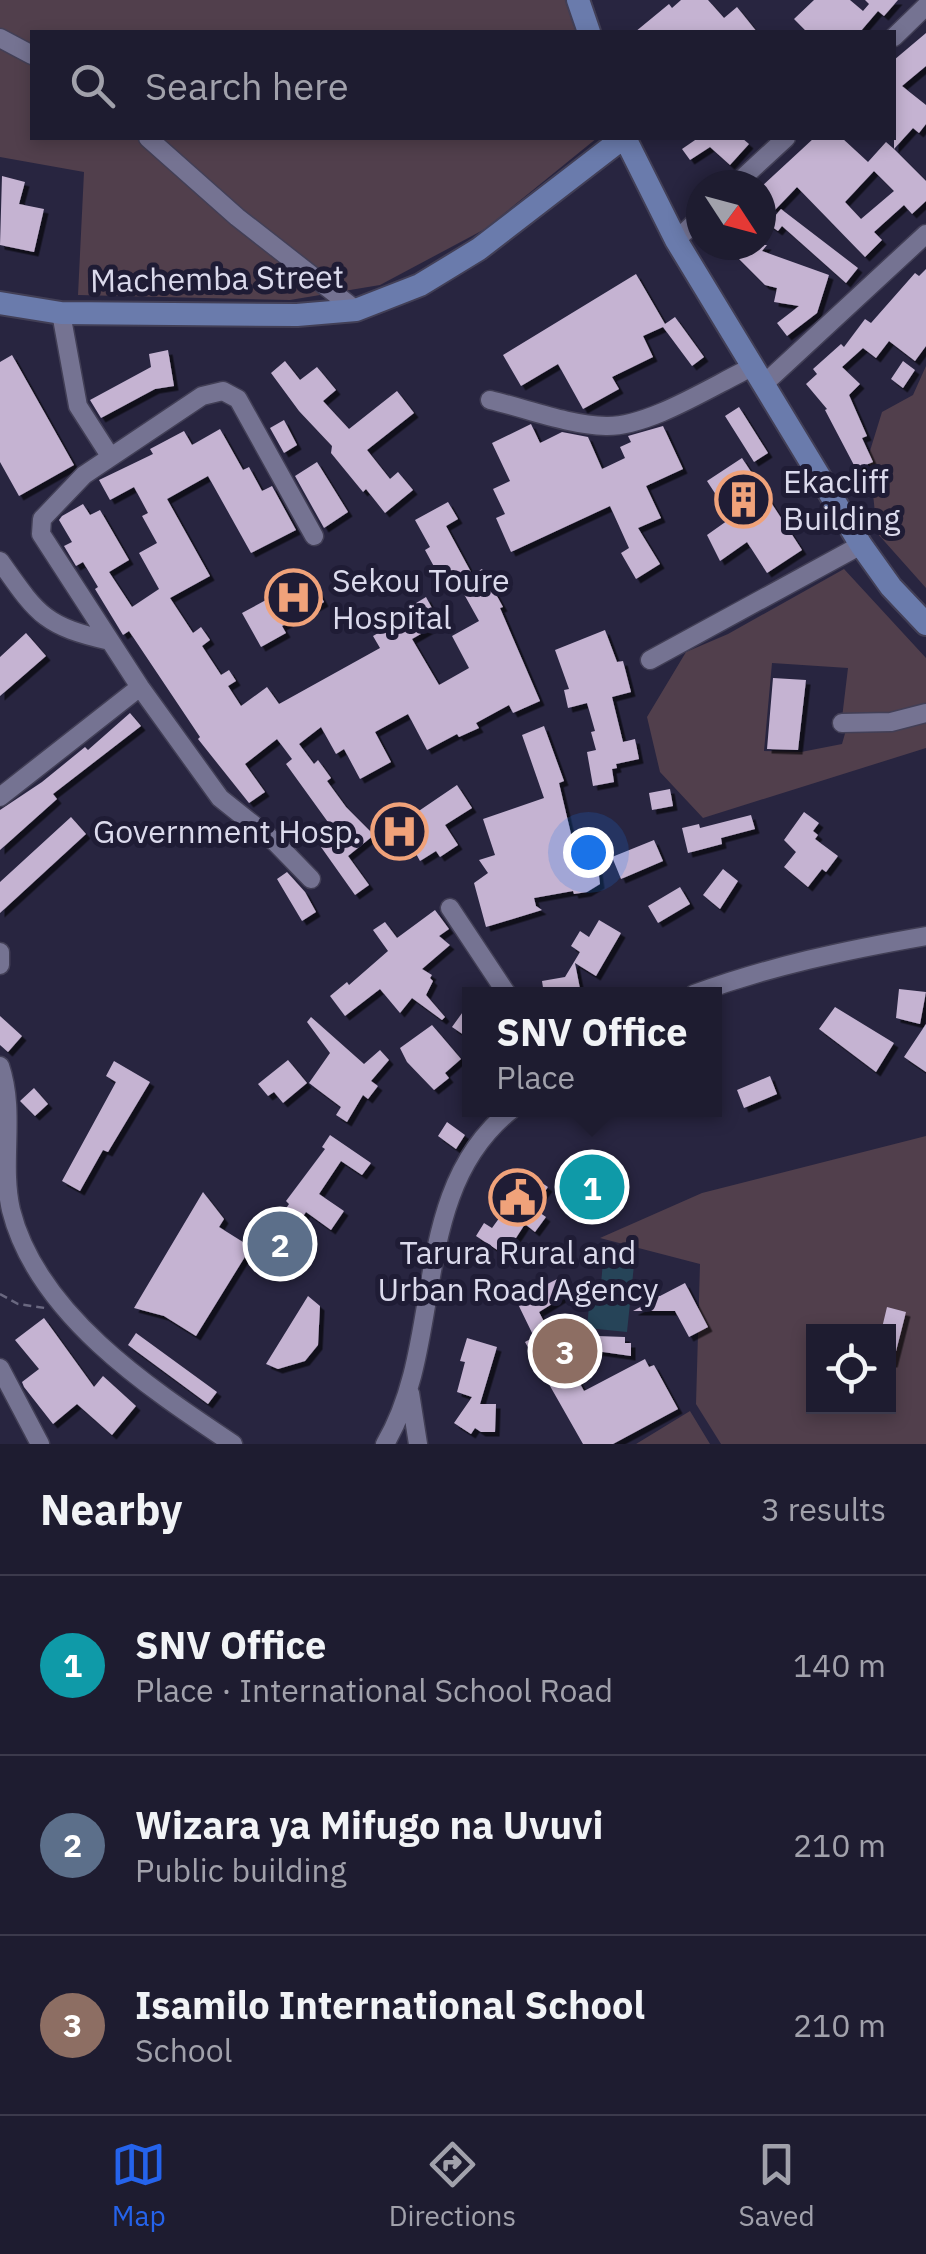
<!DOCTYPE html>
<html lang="en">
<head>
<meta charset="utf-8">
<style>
	body { margin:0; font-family:"IBM Plex Sans",sans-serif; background:#262538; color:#f1f3f6 }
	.controls { position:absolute; right:30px; bottom:30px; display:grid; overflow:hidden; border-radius:0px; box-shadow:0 5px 15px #0003 }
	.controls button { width:90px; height:90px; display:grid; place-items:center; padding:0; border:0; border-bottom:2px solid #3c3a4c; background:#1e1c30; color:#f1f3f6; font:50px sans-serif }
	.compass { position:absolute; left:686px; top:170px; width:90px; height:90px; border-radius:50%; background:#1e1c30; box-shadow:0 5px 15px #0003; rotate:126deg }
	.you { position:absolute; left:588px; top:852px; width:35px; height:35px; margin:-25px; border:8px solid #fff; border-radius:50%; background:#1a73e8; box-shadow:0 0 0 15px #1a73e833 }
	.badge { display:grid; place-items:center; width:65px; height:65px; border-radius:50%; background:#2563eb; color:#fff; font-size:32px; font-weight:700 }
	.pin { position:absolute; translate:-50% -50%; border:5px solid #fff; box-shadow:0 2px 10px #0006 }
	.popup { position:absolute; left:462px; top:987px; width:260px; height:130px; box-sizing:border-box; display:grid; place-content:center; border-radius:0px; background:#1e1c30; filter:drop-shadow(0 2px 8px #0005); font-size:32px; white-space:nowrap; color:#a1a1ab }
	.popup b { font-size:38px; color:#f1f3f6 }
	.popup::after { content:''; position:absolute; left:50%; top:100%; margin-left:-20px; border:20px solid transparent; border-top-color:#1e1c30 }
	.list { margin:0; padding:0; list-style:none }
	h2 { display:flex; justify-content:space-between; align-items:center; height:130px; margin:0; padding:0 40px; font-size:42px }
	h2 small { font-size:32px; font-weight:400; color:#a1a1ab }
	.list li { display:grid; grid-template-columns:65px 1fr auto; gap:30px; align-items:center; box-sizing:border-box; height:180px; padding:0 40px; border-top:2px solid #3c3a4c }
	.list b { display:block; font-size:38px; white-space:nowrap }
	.list p { margin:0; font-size:32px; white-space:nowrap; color:#a1a1ab }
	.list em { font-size:32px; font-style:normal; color:#a1a1ab }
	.icon { flex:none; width:55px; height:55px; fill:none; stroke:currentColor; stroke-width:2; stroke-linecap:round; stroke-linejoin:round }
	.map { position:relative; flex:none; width:926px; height:1444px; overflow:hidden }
	.search { position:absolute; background:#1e1c30; box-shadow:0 5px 15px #0003; left:30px; right:30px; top:30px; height:110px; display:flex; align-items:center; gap:25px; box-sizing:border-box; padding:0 35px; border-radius:0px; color:#a1a1ab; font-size:38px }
	.sheet { height:670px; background:#1e1c30 }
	nav { display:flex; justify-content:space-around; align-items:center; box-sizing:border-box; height:140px; border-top:2px solid #3c3a4c; background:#1e1c30; font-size:28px; color:#a1a1ab }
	nav a { display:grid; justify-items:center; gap:5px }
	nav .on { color:#2563eb }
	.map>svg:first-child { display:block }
	.green { fill:#513f4c; fill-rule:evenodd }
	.water { fill:#264458 }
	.building { fill:#c5b3d2; fill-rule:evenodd; filter:url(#shadow) }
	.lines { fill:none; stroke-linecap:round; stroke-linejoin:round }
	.minor-casing { stroke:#423f56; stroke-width:21 }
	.major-casing { stroke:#423f56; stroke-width:26 }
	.path { stroke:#6a6880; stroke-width:2.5; stroke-dasharray:8 5; stroke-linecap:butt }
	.minor { stroke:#757392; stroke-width:18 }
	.major { stroke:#6a7bac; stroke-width:22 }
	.labels { text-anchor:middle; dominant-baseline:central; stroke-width:10; stroke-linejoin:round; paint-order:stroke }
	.street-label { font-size:32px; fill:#dbdaec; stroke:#1f1c35 }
	.poi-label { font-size:32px; fill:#dbdaec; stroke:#1f1c35; text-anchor:start }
</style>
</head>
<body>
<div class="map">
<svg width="926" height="1444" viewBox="0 0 926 1444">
	<defs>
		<filter id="shadow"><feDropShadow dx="4.5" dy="4.5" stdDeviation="0" flood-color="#0009"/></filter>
	</defs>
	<rect width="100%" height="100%" fill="#282540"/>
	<path class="green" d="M0 0H565L576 32H32V138H597L485 229 380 285 290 300 78 295 84 172 0 157Z
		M926 366V588L877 533 869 454 882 412 913 395Z
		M844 569 926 658V707L897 717 842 718 848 668 772 663 764 751 801 752 842 744 846 730 926 718V748L703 818 660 772 647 717 686 652 728 634Z
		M926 1136V1444H721L696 1404 700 1264 600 1238 702 1193ZM814 1332H888V1406H814Z
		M690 1411 710 1444H636Z"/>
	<path class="water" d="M603 1262 634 1265 627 1332 587 1328 590 1295H600Z"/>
	<path class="building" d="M681 0H708L724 18 737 7 757 32H635L669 4 672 8Z
		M814 0H850L863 11 869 4 865 0H898L884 16 878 11 860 32H807L794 19Z
		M926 33V66L902 86 926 105V124L919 133 913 128 894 149 926 181V201L912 214 904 205 874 232 882 240 865 257 797 187 775 210 761 196V187L814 138H842L868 162 886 142 894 149V60ZM874 171 894 191 861 219 845 202Z
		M698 138H742L749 144 730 165 710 147 690 160 682 149Z
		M2 176 25 182 19 204 44 209 34 252 0 245Z
		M781 209 858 268 846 283 782 226 778 231 768 224Z
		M725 245H767L762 251 829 275 817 313 787 336 777 323 799 306 774 302 777 288 765 285Z
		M926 269V346L915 361 889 341 876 358 863 348 842 367 860 384 849 395 867 436 862 438 873 462 856 469 825 410 827 409 806 384 817 374 813 369 841 344 844 347 865 319 871 323 915 273 919 276Z
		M636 274 665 324 675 317 704 357 692 366 663 327 643 336 653 357 612 377 619 389 583 409 558 364 521 386 503 355Z
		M168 350 174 386 155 389 101 418 90 400 151 367 149 354Z
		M12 355 74 465 19 496 0 462V362Z
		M285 361 300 380 317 367 336 390 323 401 349 429 397 391 414 413 367 450 390 479 398 472 413 490 385 513 366 489 363 492 331 453 332 446 299 411 271 373Z
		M903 361 915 370 903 388 891 379Z
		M739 407 768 453 754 462 725 416Z
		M284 420 297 445 284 453 270 428Z
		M531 424 540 443 562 432 588 437 602 469 625 458 620 447 631 442 628 436 663 426 683 469 646 486 661 518 638 528 660 564 636 579 621 553 629 548 610 506 511 552 496 518 505 514 493 489 510 481 492 443Z
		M220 429 243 470 249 467 262 491 272 486 296 530 251 553 208 476 167 499 210 576 170 598 193 633 201 627 210 640 202 646 221 675 229 670 236 681 228 686 241 706 267 687 279 704 380 648 373 636 411 614 408 608 426 597 440 623 412 639 439 685 469 668 452 636 479 621 455 578 444 585 425 550 430 547 415 520 448 502 458 519 446 526 472 574 482 569 503 607 500 608 540 701 513 713 509 705 476 723 479 728 459 737 457 734 427 750 408 714 375 732 391 762 360 779 344 749 336 754 321 727 299 744 314 764 318 760 331 778 327 781 346 807 374 835 348 856 369 885 355 895 321 847 338 836 286 764 292 759 277 739 245 764 265 792 249 803 198 739 200 737 129 631 123 635 95 589 98 587 83 562 76 566 64 546 72 542 59 520 62 516 83 504 90 515 100 510 129 560 109 572 132 607 159 589 139 553 157 543 142 516 148 513 134 487 110 500 99 480 153 454 150 449 184 431 192 445Z
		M742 458 802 550 767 573 747 542 720 561 707 535 731 518 707 481Z
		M317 462 348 512 324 528 295 476Z
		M310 576 324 602 282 626 286 633 261 647 242 613Z
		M605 630 617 662 623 661 631 692 612 697 623 742 635 739 639 759 616 764 617 768 612 769 614 782 593 786 587 752 596 750 591 732 595 731 587 703 568 708 564 690 569 689 555 650Z
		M26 633 46 656 0 696V657Z
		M773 678 806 680 798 750 767 749Z
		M130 713 141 726 53 794 57 799 0 850V810L42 782 85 747 88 750Z
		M544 726 564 781 559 783 580 872 598 869 600 884 587 892 574 894 573 891 534 898 536 906 542 910 486 927 474 883 488 873 479 860 495 855 483 819 544 798 522 735Z
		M457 785 472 808 445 825 458 845 440 857 436 851 420 861 414 850 408 854 381 815 394 806 404 821Z
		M670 789 673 806 652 810 649 793Z
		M804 812 819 823 813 831 818 835 815 839 838 856 826 872 822 869 808 887 784 867 796 852 784 840Z
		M751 815 755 829 721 838 722 844 688 853 682 828 699 824 700 828Z
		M71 817 86 834 0 913V882Z
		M654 840 663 861 621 879 612 857Z
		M723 869 738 881 720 909 703 895Z
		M287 872 305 892 316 912 302 921 277 879Z
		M680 887 690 904 658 923 648 906Z
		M435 910 449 929 439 936 450 945 422 969 432 975 430 978 433 981 426 995 445 1017 442 1020 412 998 400 1013 380 989 345 1016 330 996 347 982 349 985 388 951 373 930 385 922 397 938Z
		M599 920 621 933 596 976 575 963 581 994H544L542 981 565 977 580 952 571 946 580 931 589 937Z
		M899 989 926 992 920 1024 896 1018Z
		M470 1002V1039L452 1027Z
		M835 1007 894 1043 876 1072 819 1029Z
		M0 1016 22 1036 8 1052 0 1045Z
		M311 1017 364 1064 380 1050 389 1060 371 1081 378 1086 368 1099 363 1095 347 1122 336 1115 341 1107 309 1083 330 1053 307 1022Z
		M926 1024V1072L904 1057Z
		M432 1025 461 1059 445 1073 449 1078 434 1090 407 1062 400 1048Z
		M288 1060 307 1083 283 1103 274 1092 268 1096 258 1084Z
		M114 1061 150 1082 108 1152 103 1150 80 1191 62 1181 116 1082 106 1076Z
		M770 1076 777 1094 744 1108 737 1090Z
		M34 1088 48 1104 35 1116 20 1101Z
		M447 1122 465 1135 456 1149 438 1136Z
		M330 1135 371 1163 362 1175 341 1161 319 1194 344 1211 331 1230 306 1212 288 1239 299 1246 288 1262 262 1244 289 1204 286 1201 325 1149 322 1147Z
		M596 1153 610 1189 585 1201 579 1189 576 1190 572 1182 568 1184 562 1172Z
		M530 1175 548 1187 533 1208 546 1217 535 1232 525 1224 505 1255 476 1236 484 1223 492 1228Z
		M203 1192 224 1219 219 1227 251 1247 196 1336 164 1316 134 1308Z
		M565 1275 573 1291 539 1312 573 1377 576 1376 584 1391 645 1359 649 1367 654 1365 678 1409 613 1444H583L525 1342 534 1337 516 1300Z
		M685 1283 708 1327 689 1337 675 1311H633L646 1304V1295L660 1296Z
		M308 1296 320 1306 318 1345 305 1361 278 1369 266 1364Z
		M887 1307 906 1312 893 1363H888V1332H881Z
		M44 1318 94 1387 103 1376 136 1406 112 1435 77 1404 53 1424 24 1387 22 1382 39 1369 15 1340Z
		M136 1333 217 1392 208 1404 128 1345Z
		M597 1336 625 1337V1343H631V1356L596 1351Z
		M467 1338 497 1347 480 1404H496L495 1432H481L475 1428 471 1434 454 1423 472 1397 457 1392 465 1362 460 1361Z"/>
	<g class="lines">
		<defs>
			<path id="minor" d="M894 37 926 6
				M0 38 32 55
				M148 138 237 217 356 310
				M735 185 786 138
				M676 240 701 217
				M61 313 78 406 110 456
				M764 384 926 234
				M490 400C528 409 568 425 606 426 649 427 712 386 752 367
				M0 561C38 615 44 626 110 641
				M650 660 861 545
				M842 723 891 722 926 713
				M0 797 140 687
				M311 879 274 841 220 798 140 687 41 534 42 519 84 475 202 396 223 391 238 399 314 536
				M450 908 507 994
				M0 952V965
				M694 994C771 966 845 950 926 936
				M0 1066C16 1113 0 1162 11 1210 37 1314 149 1388 233 1444
				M0 1368 40 1444
				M410 1393 418 1444
				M385 1444C446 1341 408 1192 511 1110"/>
			<path id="major" d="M578 0 589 32
				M625 138 676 240 861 545 891 587 926 624
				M0 303 61 313 297 315 356 310 420 285 479 249 623 138"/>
		</defs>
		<use href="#minor" class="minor-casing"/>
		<use href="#major" class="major-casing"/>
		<path class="path" d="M0 1294 18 1304 45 1308"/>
		<use href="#minor" class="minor"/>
		<use href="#major" class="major"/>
	</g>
	<defs>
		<symbol id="building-ring" viewBox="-11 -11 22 22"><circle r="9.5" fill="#1f1c35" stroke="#f0a27a" stroke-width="1.5"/><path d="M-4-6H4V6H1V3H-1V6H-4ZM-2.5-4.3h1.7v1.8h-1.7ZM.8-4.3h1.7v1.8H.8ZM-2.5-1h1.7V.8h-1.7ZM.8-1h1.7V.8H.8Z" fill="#f0a27a"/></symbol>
		<symbol id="hospital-ring" viewBox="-11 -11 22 22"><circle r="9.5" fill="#1f1c35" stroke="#f0a27a" stroke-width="1.5"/><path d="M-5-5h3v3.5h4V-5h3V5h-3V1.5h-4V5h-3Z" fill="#f0a27a"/></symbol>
		<symbol id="civic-ring" viewBox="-11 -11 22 22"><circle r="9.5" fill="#1f1c35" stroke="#f0a27a" stroke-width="1.5"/><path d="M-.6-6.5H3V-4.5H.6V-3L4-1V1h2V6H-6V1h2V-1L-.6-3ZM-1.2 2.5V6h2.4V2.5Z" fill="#f0a27a"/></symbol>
	</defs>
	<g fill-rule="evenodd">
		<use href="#building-ring" x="712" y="468" width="63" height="63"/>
		<use href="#hospital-ring" x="262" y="566" width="63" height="63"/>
		<use href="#hospital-ring" x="368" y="800" width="63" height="63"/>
		<use href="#civic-ring" x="486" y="1166" width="63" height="63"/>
	</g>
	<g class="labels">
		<g class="street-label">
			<text transform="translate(217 278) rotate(-1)">Machemba Street</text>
		</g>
		<g class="poi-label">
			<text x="783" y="481">Ekacliff<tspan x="783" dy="37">Building</tspan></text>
			<text x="332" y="580">Sekou Toure<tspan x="332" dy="37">Hospital</tspan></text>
			<text x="361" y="831" text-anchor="end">Government Hosp.</text>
			<text x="518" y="1252" text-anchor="middle">Tarura Rural and<tspan x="518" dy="37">Urban Road Agency</tspan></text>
		</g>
	</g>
</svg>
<div class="controls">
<button><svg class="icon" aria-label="locate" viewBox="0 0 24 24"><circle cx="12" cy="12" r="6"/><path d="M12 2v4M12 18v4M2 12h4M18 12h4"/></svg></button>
</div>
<svg class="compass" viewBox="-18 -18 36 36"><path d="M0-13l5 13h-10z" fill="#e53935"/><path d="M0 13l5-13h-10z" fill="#a1a1ab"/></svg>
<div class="you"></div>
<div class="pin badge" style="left:592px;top:1187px;background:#0f9aa8">1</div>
<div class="popup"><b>SNV Office</b>Place</div>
<div class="pin badge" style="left:280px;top:1244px;background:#5c6f8a">2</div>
<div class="pin badge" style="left:565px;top:1351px;background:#8d6e63">3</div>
<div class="search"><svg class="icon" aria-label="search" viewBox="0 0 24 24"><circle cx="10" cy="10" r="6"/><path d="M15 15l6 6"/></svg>Search here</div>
</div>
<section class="sheet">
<h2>Nearby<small>3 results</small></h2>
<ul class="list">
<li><span class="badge" style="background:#0f9aa8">1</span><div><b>SNV Office</b><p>Place · International School Road</p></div><em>140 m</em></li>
<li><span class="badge" style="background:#5c6f8a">2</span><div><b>Wizara ya Mifugo na Uvuvi</b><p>Public building</p></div><em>210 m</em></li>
<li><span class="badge" style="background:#8d6e63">3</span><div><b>Isamilo International School</b><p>School</p></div><em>210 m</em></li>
</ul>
</section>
<nav>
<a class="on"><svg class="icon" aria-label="map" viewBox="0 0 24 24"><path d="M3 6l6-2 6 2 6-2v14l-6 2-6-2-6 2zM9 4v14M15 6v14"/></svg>Map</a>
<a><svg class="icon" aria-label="directions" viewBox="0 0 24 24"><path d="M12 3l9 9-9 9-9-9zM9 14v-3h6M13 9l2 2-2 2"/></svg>Directions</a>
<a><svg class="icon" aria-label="saved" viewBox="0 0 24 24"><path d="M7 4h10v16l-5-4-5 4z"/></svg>Saved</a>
</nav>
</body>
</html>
